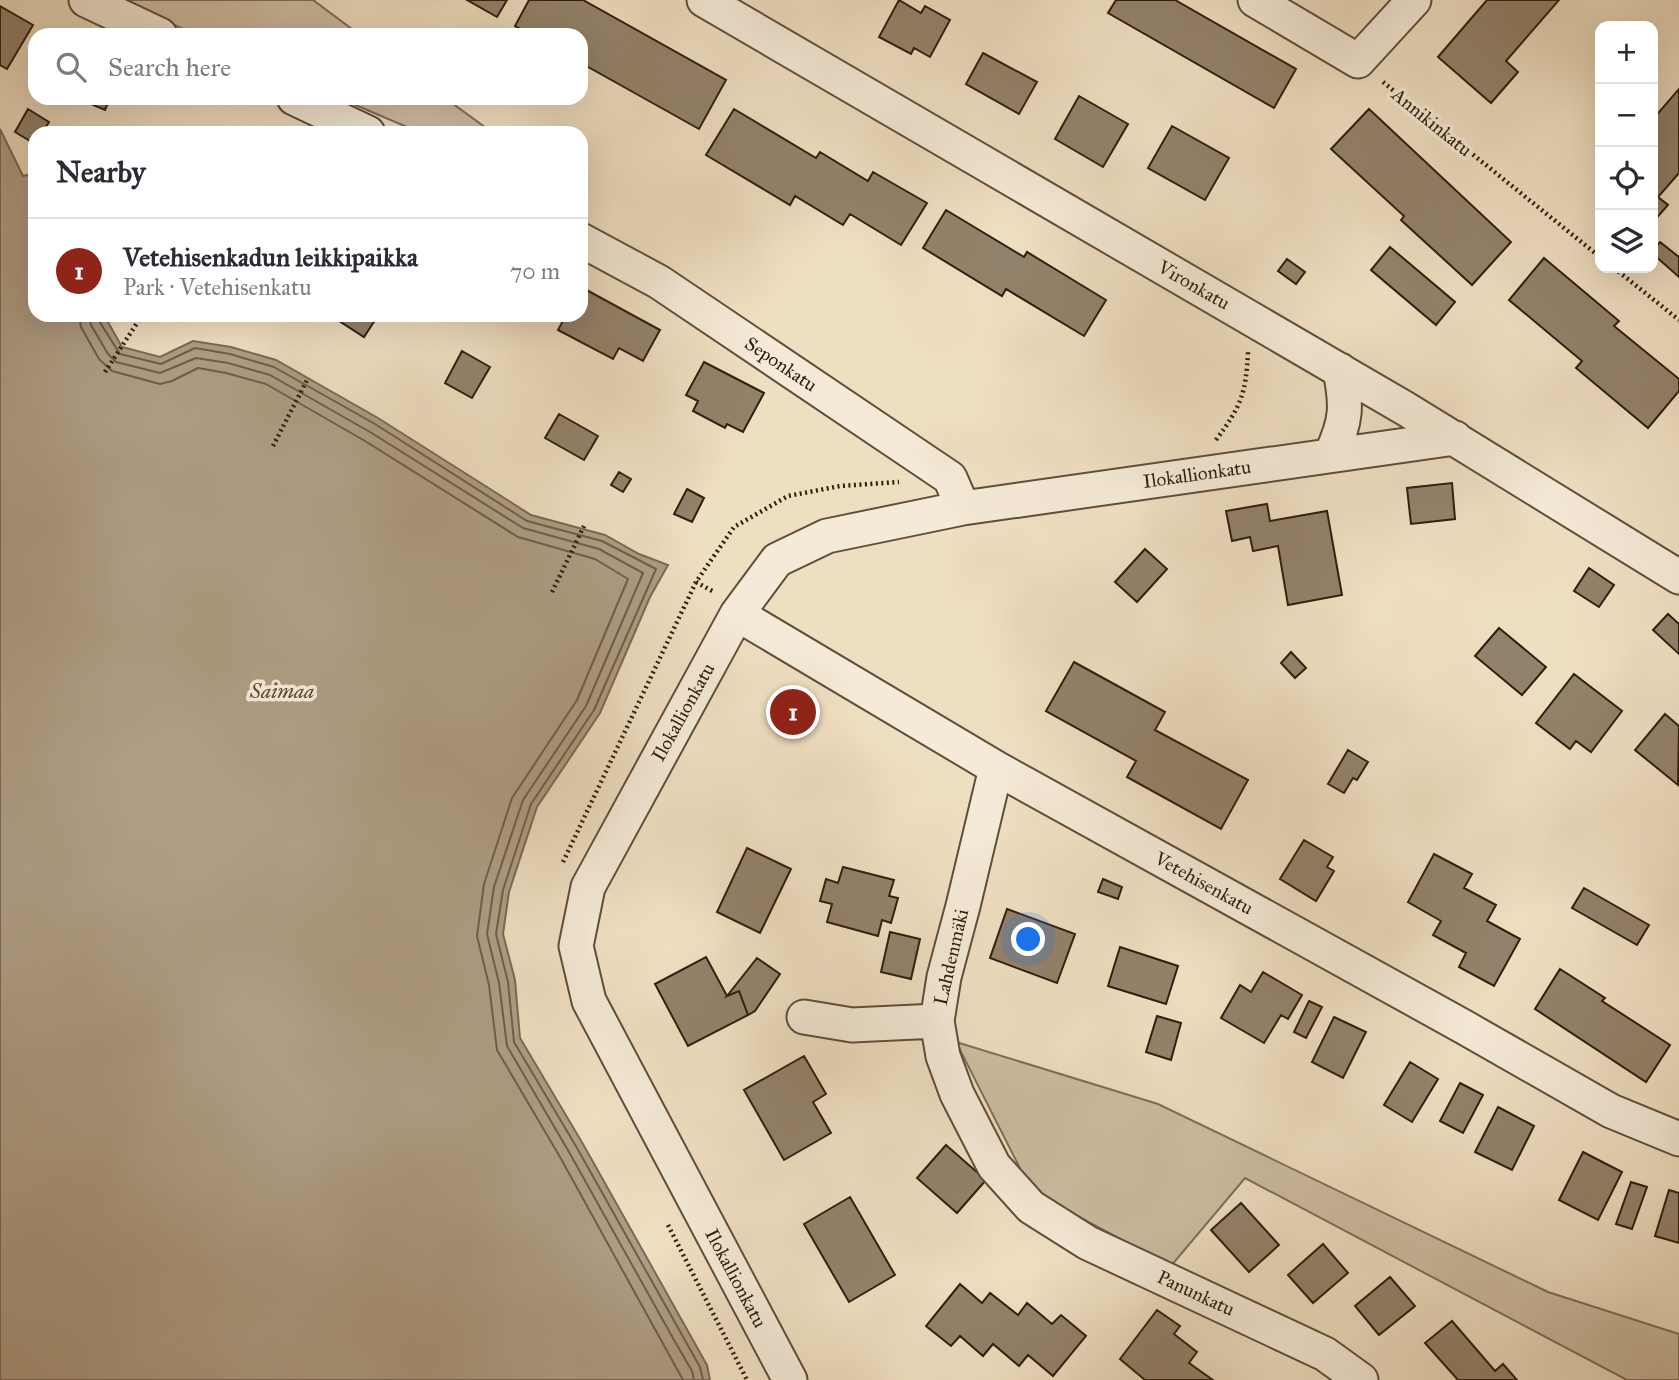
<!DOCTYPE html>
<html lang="en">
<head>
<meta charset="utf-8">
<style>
	body { margin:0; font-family:"IM FELL Great Primer",serif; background:#f2f2f3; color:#2b2b33 }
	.controls { position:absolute; right:21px; top:21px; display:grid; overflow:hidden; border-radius:14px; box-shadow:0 7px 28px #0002 }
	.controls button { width:63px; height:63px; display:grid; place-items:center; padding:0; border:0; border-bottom:2px solid #e1e1e2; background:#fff; color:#2b2b33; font:35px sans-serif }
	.you { position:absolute; left:1029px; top:940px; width:24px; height:24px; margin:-18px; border:5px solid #fff; border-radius:50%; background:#1a73e8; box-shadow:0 0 0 10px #1a73e833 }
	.badge { display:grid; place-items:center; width:46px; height:46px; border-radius:50%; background:#8f2418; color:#fff; font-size:23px; font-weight:700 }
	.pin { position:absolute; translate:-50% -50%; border:4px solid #fff; box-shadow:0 2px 7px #0006 }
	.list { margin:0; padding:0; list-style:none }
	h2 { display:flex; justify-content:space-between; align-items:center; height:91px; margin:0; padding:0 28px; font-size:30px }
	h2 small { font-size:23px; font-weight:400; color:#7c7c81 }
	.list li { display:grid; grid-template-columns:46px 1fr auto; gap:21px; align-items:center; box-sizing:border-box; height:105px; padding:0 28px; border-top:2px solid #e1e1e2 }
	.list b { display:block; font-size:26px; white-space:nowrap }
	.list p { margin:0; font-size:23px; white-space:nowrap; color:#7c7c81 }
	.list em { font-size:23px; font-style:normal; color:#7c7c81 }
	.icon { flex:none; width:38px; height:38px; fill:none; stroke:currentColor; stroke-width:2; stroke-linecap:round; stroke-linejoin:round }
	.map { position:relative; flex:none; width:1679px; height:1380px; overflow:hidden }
	.search { position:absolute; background:#fff; box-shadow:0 7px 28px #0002; left:28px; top:28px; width:560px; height:77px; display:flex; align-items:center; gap:18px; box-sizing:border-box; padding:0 24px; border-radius:21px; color:#7c7c81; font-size:26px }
	.panel { position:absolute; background:#fff; box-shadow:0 7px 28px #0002; left:28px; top:126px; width:560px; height:196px; border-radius:21px }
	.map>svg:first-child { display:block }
	.green { fill:#cebea3; stroke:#7e6e58; stroke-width:2 }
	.water { fill:#ae9d84; stroke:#7b6a55; stroke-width:2 }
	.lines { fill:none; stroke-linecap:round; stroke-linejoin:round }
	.shore { stroke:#6e5e49; stroke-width:2 }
	.building { fill:#93826b; stroke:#2f1e0e; stroke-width:2 }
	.minor-casing { stroke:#5f4e3b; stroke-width:37 }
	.path { stroke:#2f1e0e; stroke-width:4.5; stroke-dasharray:2 3.5; stroke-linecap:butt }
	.minor { stroke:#f5ead7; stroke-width:33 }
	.labels { text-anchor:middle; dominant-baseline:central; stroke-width:7; stroke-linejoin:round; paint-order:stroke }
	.street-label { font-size:19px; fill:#2f1e0e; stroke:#f5ead7 }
	.water-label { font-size:21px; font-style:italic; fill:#5b4a37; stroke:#f5ead7 }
</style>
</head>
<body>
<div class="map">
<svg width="1679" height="1380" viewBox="0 0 1679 1380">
	<rect width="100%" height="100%" fill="#efdfc1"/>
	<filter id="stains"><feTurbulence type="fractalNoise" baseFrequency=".00286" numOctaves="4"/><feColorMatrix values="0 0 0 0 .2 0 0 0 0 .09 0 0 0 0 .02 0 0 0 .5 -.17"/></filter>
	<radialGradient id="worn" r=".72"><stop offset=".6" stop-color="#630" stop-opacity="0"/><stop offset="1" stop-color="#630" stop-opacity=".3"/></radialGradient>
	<path class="green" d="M121 0H313L360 35H196Z
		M339 98H445L493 133H421Z
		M956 1042 1158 1104 1548 1292 1679 1334V1380H1627L1245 1178 1171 1266 1032 1192Z"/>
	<path class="water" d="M0 129 23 176 35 173V315H104L122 347 160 357 193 341 231 347 276 360 378 418 531 515 605 535 639 554 668 565 650 597 600 713 537 807 509 892 503 934 515 980 520 1038 583 1144 707 1365 710 1380H0Z"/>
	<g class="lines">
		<path class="shore" d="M79 315 81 327 99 359 112 371 160 384 172 381 198 368 226 373 266 384 365 441 518 537 595 559 628 579 577 700 512 798 484 884 477 936 489 985 497 1050 560 1157 683 1380
			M89 315 91 325 108 354 116 362 160 373 196 358 228 363 270 375 370 432 523 528 599 549 643 573 586 706 523 800 494 887 487 934 499 983 507 1046 569 1152 674 1340 692 1371 694 1380
			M98 315 99 321 120 354 161 364 195 348 230 354 274 367 375 424 527 521 602 541 656 569 594 710 531 804 503 890 496 934 508 982 514 1042 577 1148 700 1367 703 1380"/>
	</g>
	<path class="building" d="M467 0H507L497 17Z
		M529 0H583L726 80 699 129 581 63V35H531L515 26Z
		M899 0 921 13 925 6 950 20 930 57 914 48 911 54 879 37Z
		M1116 0H1175L1296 69 1274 108 1108 13Z
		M1487 0H1559L1506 61 1518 72 1491 103 1438 57Z
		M0 6 33 25 7 69 0 65Z
		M983 53 1037 82 1019 114 966 84Z
		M1679 89V173L1658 197 1668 205 1653 222V119Z
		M1079 96 1128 124 1103 167 1055 139Z
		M77 98H110L105 110Z
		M28 109 49 122 42 133H35V144L15 132Z
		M734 109 816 158 820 152 868 181 873 172 927 203 901 245 850 214 843 225 795 196 790 205 706 155Z
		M1369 109 1511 242 1472 285 1401 220 1404 216 1331 149Z
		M1172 126 1229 158 1205 200 1148 168Z
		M946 210 1024 257 1027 252 1106 300 1084 336 1006 289 1002 296 923 248Z
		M1660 242 1679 257V277L1653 254V250Z
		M1390 247 1455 302 1436 325 1371 270Z
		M1544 258 1619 321 1614 326 1679 379V391L1648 428 1576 368 1582 361 1509 300Z
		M1287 259 1305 272 1296 284 1278 271Z
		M581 287 660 330 643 361 619 348 613 359 558 330 566 315H581Z
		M330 315H368L375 320 364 337Z
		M462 351 490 367 472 398 445 383Z
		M704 362 764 393 743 432 727 424 725 428 693 411 698 401 686 395Z
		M559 414 598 436 584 460 545 438Z
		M619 472 631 479 623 492 611 485Z
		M1452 483 1455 519 1411 524 1407 488Z
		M687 489 704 498 692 522 674 514Z
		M1267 504 1270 521 1327 511 1342 595 1288 605 1278 546 1253 551 1250 537 1232 541 1226 511Z
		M1145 549 1167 569 1137 602 1115 582Z
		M1589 568 1614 585 1599 607 1574 591Z
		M1668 614 1679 624V654L1653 630Z
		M1499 628 1546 667 1522 695 1475 656Z
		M1291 652 1306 668 1295 678 1281 663Z
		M1074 662 1165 712 1155 730 1248 780 1221 829 1127 777 1136 761 1046 711Z
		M1574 674 1622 711 1591 752 1576 741 1570 749 1536 723Z
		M1665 714 1679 726 1678 785 1635 750Z
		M1348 750 1368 762 1357 780 1353 778 1344 793 1328 784Z
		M1304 840 1333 857 1327 867 1334 871 1316 901 1280 879Z
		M747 848 791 869 760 933 717 912Z
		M1434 854 1472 874 1464 888 1496 905 1487 921 1520 939 1494 986 1459 967 1466 953 1433 935 1441 921 1408 902Z
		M843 867 894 880 889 896 898 898 891 923 882 920 878 936 827 922 832 904 820 901 826 879 838 883Z
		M1103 879 1122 887 1118 899 1098 892Z
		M1584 888 1649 925 1637 945 1572 908Z
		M1007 909 1075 934 1057 983 990 958Z
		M890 932 920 939 911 979 881 972Z
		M1120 947 1178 966 1166 1004 1108 986Z
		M706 957 727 996 739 991 748 1015 688 1046 655 984Z
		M757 958 780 974 755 1011 748 1015 739 991 727 996Z
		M1560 969 1605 998 1602 1001 1670 1045 1646 1082 1535 1009Z
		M1263 972 1302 995 1288 1019 1281 1015 1264 1043 1221 1018 1240 985 1251 992Z
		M1309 1001 1322 1007 1306 1038 1294 1032Z
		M1157 1016 1181 1023 1171 1060 1146 1052Z
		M1334 1017 1366 1032 1343 1078 1312 1062Z
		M804 1056 826 1094 813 1102 831 1133 784 1160 744 1090Z
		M1410 1062 1438 1079 1412 1122 1384 1105Z
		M1460 1083 1483 1095 1463 1133 1440 1121Z
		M1498 1107 1534 1126 1512 1170 1475 1152Z
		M946 1145 986 1180 957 1213 917 1178Z
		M1583 1152 1622 1172 1598 1220 1559 1200Z
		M1631 1182 1647 1187 1632 1229 1616 1224Z
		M1669 1190 1679 1193V1243L1655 1236Z
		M850 1197 895 1275 849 1302 804 1224Z
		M1241 1203 1279 1245 1249 1272 1211 1230Z
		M1323 1244 1348 1273 1313 1303 1288 1275Z
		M1390 1277 1415 1306 1379 1335 1355 1306Z
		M960 1284 982 1303 990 1293 1018 1315 1027 1303 1052 1324 1061 1315 1086 1336 1053 1376 1028 1355 1019 1366 993 1344 983 1356 960 1336 951 1346 926 1326Z
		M1157 1310 1180 1326 1174 1334 1197 1352 1189 1363 1213 1380H1145L1120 1359Z
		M1452 1321 1495 1371 1503 1364 1517 1380H1458L1425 1343Z"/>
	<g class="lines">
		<defs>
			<path id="minor" d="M86 0 160 35
				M704 0 1406 409 1679 577
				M1255 0 1358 61 1414 0
				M294 98 368 133
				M581 240 659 282 950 478 963 508
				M1331 454C1347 421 1347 405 1340 370
				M737 614 996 768 1464 1027 1611 1111 1679 1139
				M996 768 963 906 944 977 937 1021 943 1056 957 1094 994 1166 1031 1207 1088 1243 1325 1354 1361 1380
				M804 1017 852 1025 937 1021
				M790 1380 589 1001 576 946 588 887 737 614 777 560 827 536 963 508 1455 438"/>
		</defs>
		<use href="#minor" class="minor-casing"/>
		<path class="path" d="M1383 82 1600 257
			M1614 268 1679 320
			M105 372 139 320 145 315
			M1216 440C1241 406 1246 394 1248 352
			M273 446 307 380
			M696 582 714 592
			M552 592 584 526
			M563 862 696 582 734 527 788 496 840 486 899 482
			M668 1225 747 1380"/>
		<use href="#minor" class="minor"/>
	</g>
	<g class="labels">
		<g class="street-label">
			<text transform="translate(1432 122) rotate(39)">Annikinkatu</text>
			<text transform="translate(1194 285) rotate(30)">Vironkatu</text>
			<text transform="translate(781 364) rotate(34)">Seponkatu</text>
			<text transform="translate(1197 474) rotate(-8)">Ilokallionkatu</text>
			<text transform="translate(683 712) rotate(-61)">Ilokallionkatu</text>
			<text transform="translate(1204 883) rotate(29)">Vetehisenkatu</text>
			<text transform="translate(951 957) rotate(-77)">Lahdenmäki</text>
			<text transform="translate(736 1278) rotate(62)">Ilokallionkatu</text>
			<text transform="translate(1196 1293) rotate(25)">Panunkatu</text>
		</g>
		<g class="water-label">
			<text x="282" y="691">Saimaa</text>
		</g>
	</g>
	<rect width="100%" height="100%" filter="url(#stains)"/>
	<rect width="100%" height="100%" fill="url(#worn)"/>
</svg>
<div class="controls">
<button>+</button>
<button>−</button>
<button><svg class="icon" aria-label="locate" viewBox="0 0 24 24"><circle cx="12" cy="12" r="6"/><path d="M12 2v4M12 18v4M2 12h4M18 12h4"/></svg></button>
<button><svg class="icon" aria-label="layers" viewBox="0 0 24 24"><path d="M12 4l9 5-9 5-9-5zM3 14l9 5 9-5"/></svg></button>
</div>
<div class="you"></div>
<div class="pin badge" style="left:793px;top:712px">1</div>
<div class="search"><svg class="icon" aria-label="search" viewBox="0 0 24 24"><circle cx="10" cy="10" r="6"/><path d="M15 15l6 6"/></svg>Search here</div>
<section class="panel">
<h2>Nearby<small></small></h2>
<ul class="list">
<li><span class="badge">1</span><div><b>Vetehisenkadun leikkipaikka</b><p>Park · Vetehisenkatu</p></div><em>70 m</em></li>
</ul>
</section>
</div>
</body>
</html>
